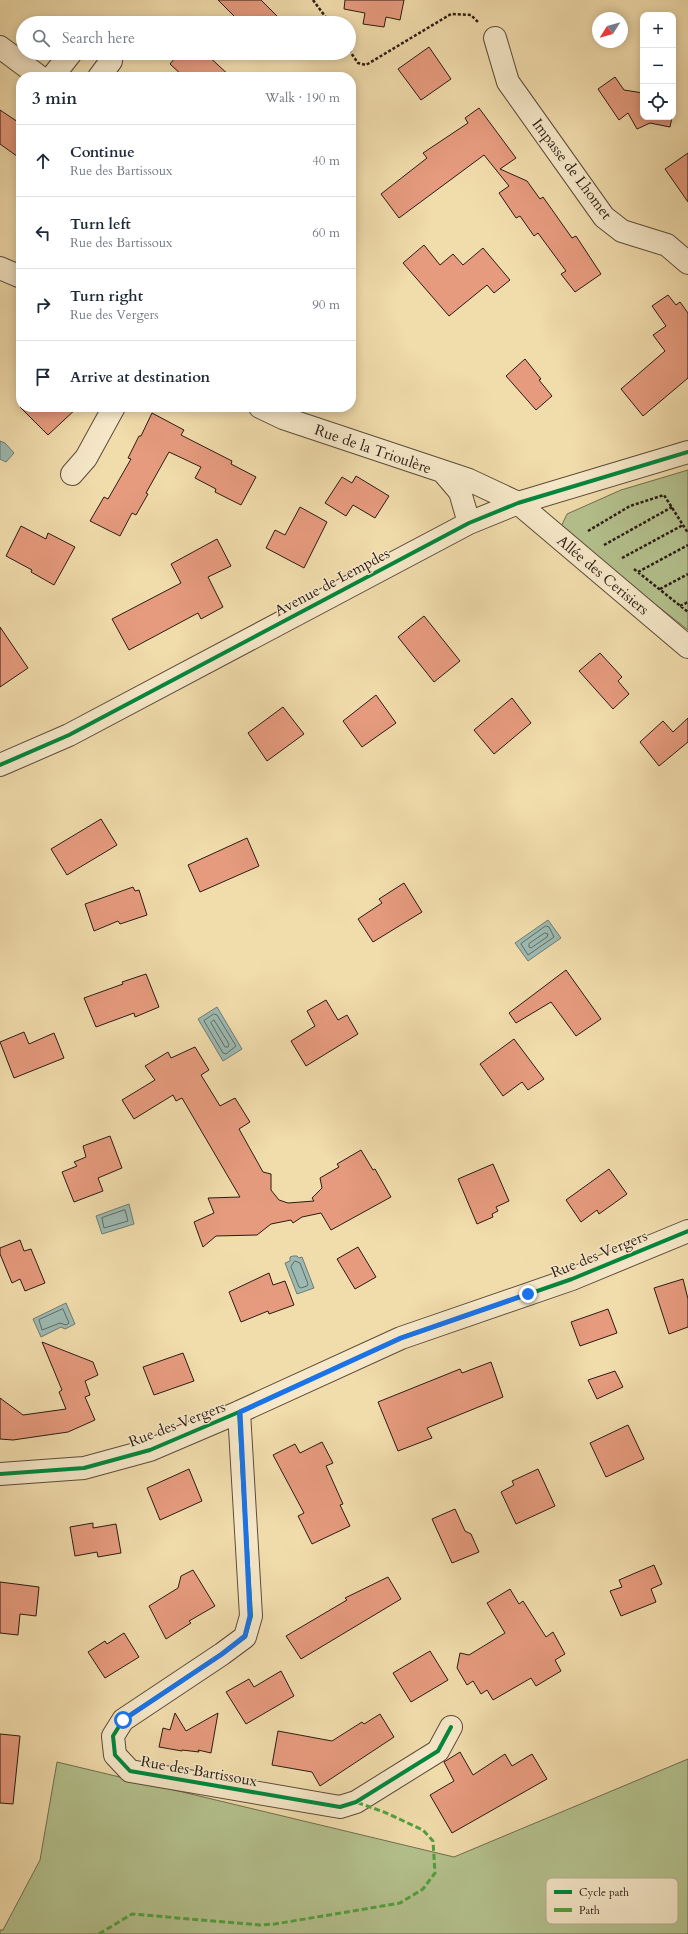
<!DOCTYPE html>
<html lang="en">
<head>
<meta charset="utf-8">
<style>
	body { margin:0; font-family:Cardo,serif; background:#f6f6f7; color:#1f2937 }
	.controls { position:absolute; right:12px; top:12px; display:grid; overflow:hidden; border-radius:8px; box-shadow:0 2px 10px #0003 }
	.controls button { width:36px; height:36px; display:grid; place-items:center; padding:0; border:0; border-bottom:1px solid #e0e1e3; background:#fff; color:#1f2937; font:20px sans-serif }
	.compass { position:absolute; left:592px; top:12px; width:36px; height:36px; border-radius:50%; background:#fff; box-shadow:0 2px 10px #0003; rotate:233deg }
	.stop { position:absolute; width:12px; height:12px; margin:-9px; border:3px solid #1a73e8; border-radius:50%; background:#fff }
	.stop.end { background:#1a73e8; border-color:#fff; box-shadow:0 1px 4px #0008 }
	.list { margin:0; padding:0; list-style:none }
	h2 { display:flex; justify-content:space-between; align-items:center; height:52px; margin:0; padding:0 16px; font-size:17px }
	h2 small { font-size:13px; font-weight:400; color:#747a83 }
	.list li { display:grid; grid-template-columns:26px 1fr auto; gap:12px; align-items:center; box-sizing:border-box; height:72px; padding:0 16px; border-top:1px solid #e0e1e3 }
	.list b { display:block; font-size:15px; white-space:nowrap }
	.list p { margin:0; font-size:13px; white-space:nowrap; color:#747a83 }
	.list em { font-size:13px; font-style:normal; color:#747a83 }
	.icon { flex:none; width:22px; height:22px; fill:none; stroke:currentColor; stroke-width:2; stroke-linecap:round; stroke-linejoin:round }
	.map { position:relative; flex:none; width:688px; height:1934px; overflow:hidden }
	.search { position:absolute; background:#fff; box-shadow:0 2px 10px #0003; left:16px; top:16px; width:340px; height:44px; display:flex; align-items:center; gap:10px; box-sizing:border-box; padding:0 14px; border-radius:22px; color:#747a83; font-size:15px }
	.panel { position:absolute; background:#fff; box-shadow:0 2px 10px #0003; left:16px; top:72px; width:340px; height:340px; border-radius:16px }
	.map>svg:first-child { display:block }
	.green { fill:#b4c28e; stroke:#706e51 }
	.water { fill:#9cbab2; stroke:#6f7a73 }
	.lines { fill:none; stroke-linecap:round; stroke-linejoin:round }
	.shore { stroke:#646a63; stroke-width:1 }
	.building { fill:#e69b7e; stroke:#2b1b14 }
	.minor-casing { stroke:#5c4b3a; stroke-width:24 }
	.path { stroke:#2b1b14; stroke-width:2.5; stroke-dasharray:3 2; stroke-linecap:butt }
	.minor { stroke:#f6e8c9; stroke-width:22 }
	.quiet { stroke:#51a13f; stroke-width:3; stroke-dasharray:6 3; stroke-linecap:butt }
	.cycleway-casing { stroke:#f6e8c9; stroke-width:6 }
	.cycleway { stroke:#00873e; stroke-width:4 }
	.route { stroke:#1a73e8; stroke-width:5 }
	.labels { text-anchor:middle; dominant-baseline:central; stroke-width:3; stroke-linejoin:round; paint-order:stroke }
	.street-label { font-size:15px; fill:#2b1b14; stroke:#f6e8c9 }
	.key { fill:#f6e8c9; stroke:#b9aa93; stroke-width:1 }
	.key-label { font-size:11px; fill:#2b1b14 }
</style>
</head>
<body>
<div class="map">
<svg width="688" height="1934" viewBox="0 0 688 1934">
	<rect width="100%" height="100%" fill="#f1dcac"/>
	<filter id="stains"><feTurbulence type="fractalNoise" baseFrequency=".005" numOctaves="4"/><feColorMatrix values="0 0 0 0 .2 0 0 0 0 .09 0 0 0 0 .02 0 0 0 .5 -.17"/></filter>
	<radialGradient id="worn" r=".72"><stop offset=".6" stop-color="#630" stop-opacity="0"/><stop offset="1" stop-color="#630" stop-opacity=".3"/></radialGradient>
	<path class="green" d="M688 470V630L560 529 567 514 621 490Z
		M688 1759V1934H0V1930H3L40 1860 57 1762 454 1857Z"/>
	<path class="water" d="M0 441 5 443 14 453 6 462 0 459Z
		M548 920 561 938 528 961 515 943Z
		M217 1007 242 1049 223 1061 198 1019Z
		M129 1204 134 1224 102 1234 96 1216Z
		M293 1256H297L299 1258 302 1257 314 1288 297 1294 285 1263 290 1261V1257Z
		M66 1303 75 1324 65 1329 61 1327 41 1337 33 1319Z"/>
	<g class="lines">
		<path class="shore" d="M546 926 549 927 554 937 528 955 521 944Z
			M545 933 548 934 547 937 531 948 529 947V944Z
			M214 1014 217 1015 236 1046 226 1054 223 1053 204 1021Z
			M214 1020 229 1044 228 1047H225L211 1023Z
			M125 1210 128 1221 104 1228 102 1218Z
			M295 1261 300 1263 308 1284 307 1286 301 1288 299 1287 291 1267Z
			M63 1309 69 1323 66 1325 60 1323 42 1330 39 1320Z"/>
	</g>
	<path class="building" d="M218 0H261L284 23H241Z
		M345 0H404L400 20 386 17 384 27 363 24 365 13 344 9Z
		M429 47 451 79 421 100 398 69Z
		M179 53H205L231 77H184L170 64Z
		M615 77 624 90 643 93V117H672L670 127 650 123 637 129 628 113 619 120 598 89Z
		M479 108 516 158 500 169 527 181 540 199 543 197 572 238 576 236 601 274 575 292 561 274 566 271 538 233 534 236 520 216 516 218 499 193 509 186 484 155 399 218 381 194 427 158 423 153 468 123 465 118Z
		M0 110 21 124V159L0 144Z
		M688 153V202L665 169Z
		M424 245 440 265 453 254 463 265 483 248 510 280 494 293 487 285 449 316 403 263Z
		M668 295 676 305 680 302 688 313V378L643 416 621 389 665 351 653 335 666 326 652 306Z
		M525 359 541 379 539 380 552 396 536 410 506 376Z
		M20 407H78L48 435Z
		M152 413 184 430 181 435 232 461 231 464 256 477 241 505 215 492 216 489 195 478 201 467 169 452 146 493 148 494 136 515 132 513 120 536 90 521 104 497 108 499 131 459 128 458 139 436H141Z
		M356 476 389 496 375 518 353 505 346 516 325 503 342 477 352 483Z
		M300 507 327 522 304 568 266 548 275 530 285 535Z
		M21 526 46 539 48 533 75 547 54 585 31 572 32 570 6 556Z
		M217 539 231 566 208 577 223 607 201 619 198 613 129 650 112 619 181 583 171 564Z
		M424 616 460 661 434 682 398 637Z
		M0 627 28 668 0 687Z
		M600 653 622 677 618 681 629 694 613 709 579 671Z
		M376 695 396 723 362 747 343 721Z
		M512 698 531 723 494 754 474 730Z
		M283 707 304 734 267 761 248 733Z
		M688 718V742L659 766 640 742 663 721 673 732Z
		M101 819 117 845 67 875 51 849Z
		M247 838 259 866 200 892 188 865Z
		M404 883 422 912 373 942 358 919 382 903 379 899Z
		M133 887 135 891 139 890 147 915 120 924 118 921 94 931 85 904Z
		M566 970 601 1019 576 1036 551 1002 516 1023 509 1013Z
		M146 974 159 1007 135 1017 134 1013 96 1027 84 998 123 984 122 982Z
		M326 1000 338 1020 347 1015 358 1034 306 1066 291 1041 315 1026 307 1011Z
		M24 1032 29 1044 54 1033 64 1058 14 1078 0 1042Z
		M514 1039 544 1079 528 1090 522 1082 503 1096 480 1064Z
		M195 1047 209 1070 201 1075 220 1106 235 1098 250 1122 239 1129 263 1172 271 1174V1190L279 1200 288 1203 314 1201 312 1198 322 1188 320 1178 339 1167 337 1164 361 1150 373 1170 375 1169 391 1197 331 1230 321 1213 302 1217 293 1223 291 1220 271 1224 257 1235 216 1236 203 1247 194 1222 214 1213 208 1198 240 1197 182 1098 176 1101 173 1095 134 1119 122 1100 155 1080 145 1066 168 1052 171 1058Z
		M110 1136 122 1168 98 1178 103 1191 74 1202 62 1172 77 1166 74 1162 86 1157 83 1146Z
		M493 1164 509 1201 496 1207 498 1211 492 1214 493 1217 477 1224 458 1179Z
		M609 1169 627 1194 599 1214 597 1210 581 1222 566 1200Z
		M20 1240 24 1251 31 1249 45 1283 25 1291 20 1279 12 1283 0 1254V1248Z
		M358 1247 376 1277 355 1289 337 1259Z
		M269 1273 273 1285 285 1281 294 1305 269 1314 268 1311 241 1322 229 1292Z
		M683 1279 688 1299V1327L669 1334 654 1288Z
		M608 1309 617 1333 580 1346 571 1322Z
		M42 1342 93 1362 98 1375 85 1381 90 1395 85 1397 95 1420 68 1432 13 1440 0 1439V1398L23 1415 66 1409 59 1392 62 1390Z
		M183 1353 194 1381 154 1395 143 1367Z
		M491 1362 503 1397 427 1428 432 1438 398 1451 378 1402 460 1369 462 1373Z
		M615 1371 623 1387 597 1399 588 1380Z
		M628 1425 644 1459 606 1477 590 1443Z
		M322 1442 333 1463 326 1466 343 1504 340 1505 350 1526 312 1544 298 1516 304 1513 273 1455 295 1444 300 1453Z
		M189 1469 202 1501 160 1520 147 1488Z
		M538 1469 555 1506 516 1524 501 1492 514 1485 512 1481Z
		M455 1509 465 1531 471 1534 479 1552 452 1563 432 1519Z
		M93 1523V1528L116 1524 121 1553 98 1557 97 1552 75 1556 70 1527Z
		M654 1565 662 1584 651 1589 656 1602 621 1616 610 1591 622 1587 619 1580Z
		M193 1570 215 1606 189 1621 191 1623 166 1639 149 1606 178 1588 181 1576Z
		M388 1577 401 1599 301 1659 286 1636 347 1600 345 1598Z
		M0 1582 39 1587 36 1616 20 1614 18 1635 0 1633Z
		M510 1589 519 1604 523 1601 546 1637 553 1632 565 1654 555 1660 561 1671 536 1686 531 1678 493 1700 487 1690 481 1694 473 1681 467 1685 457 1668 460 1653 469 1655 505 1633 487 1603Z
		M124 1633 139 1657 105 1678 88 1652 105 1641 107 1644Z
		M430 1651 448 1680 411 1702 393 1673Z
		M281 1671 294 1696 246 1724 226 1692 249 1679 254 1687Z
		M175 1713 186 1731 218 1713 211 1753 198 1750 199 1752 182 1750V1751L159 1747 163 1728 170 1730Z
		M380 1714 394 1737 320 1786 312 1772 272 1765 278 1731 332 1741 362 1722 364 1724Z
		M0 1734 20 1736 13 1804 0 1803Z
		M460 1752 473 1775 505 1754 512 1766 532 1754 547 1779 452 1833 430 1795 454 1781 444 1762Z"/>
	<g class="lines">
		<defs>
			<path id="minor" d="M495 38 508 82 604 217 622 231 667 245 688 263
				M0 47 40 77
				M52 77 71 53
				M99 77 111 61 112 53
				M0 268 21 277
				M260 407 283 418 469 480 518 503 688 647
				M443 472 460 492 469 523
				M72 474 86 458 114 407
				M0 765 69 735 469 523 518 503 688 452
				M239 1412 251 1616 245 1637 222 1654 123 1720 113 1736 115 1755 130 1771 340 1807 356 1802 438 1751 451 1727
				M0 1474 84 1468 150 1450 239 1412 401 1338 572 1279 688 1231"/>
		</defs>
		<use href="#minor" class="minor-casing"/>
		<path class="path" d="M313 0 330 23
			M349 50 358 63 366 65 451 14 471 15 479 23
			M588 531 630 506 664 495 688 533
			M604 545 672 507
			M622 558 683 525
			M634 569 688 612
			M638 572 688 545
			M660 589 688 574
			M680 606 688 602"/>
		<use href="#minor" class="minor"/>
		<path class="quiet" d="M99 1934 132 1914 260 1925 275 1924 400 1903 423 1889 435 1873 433 1841 423 1830 384 1812 356 1802"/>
		<defs>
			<path id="cycleway" d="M0 765 69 735 469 523 518 503 688 452
				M239 1412 251 1616 245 1637 222 1654 123 1720 113 1736 115 1755 130 1771 340 1807 356 1802 438 1751 451 1727
				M0 1474 84 1468 150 1450 239 1412 401 1338 572 1279 688 1231"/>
		</defs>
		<use href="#cycleway" class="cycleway-casing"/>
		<use href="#cycleway" class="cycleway"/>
	</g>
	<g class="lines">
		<path class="route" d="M123 1720 222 1654 245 1636 250 1616 240 1412 401 1338 528 1294"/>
	</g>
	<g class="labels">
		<g class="street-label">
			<text transform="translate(572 169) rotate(53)">Impasse de Lhomet</text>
			<text transform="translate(373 449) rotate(19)">Rue de la Trioulère</text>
			<text transform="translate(603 575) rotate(40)">Allée des Cerisiers</text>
			<text transform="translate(332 582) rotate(-28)">Avenue de Lempdes</text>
			<text transform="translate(599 1254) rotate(-22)">Rue des Vergers</text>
			<text transform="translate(177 1424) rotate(-21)">Rue des Vergers</text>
			<text transform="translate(199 1771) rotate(10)">Rue des Bartissoux</text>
		</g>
	</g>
	<rect x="546" y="1878" width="132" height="46" rx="6" class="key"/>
	<rect x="554" y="1890" width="18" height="4" fill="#00873e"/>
	<rect x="554" y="1908" width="18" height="4" fill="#51a13f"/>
	<g class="key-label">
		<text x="579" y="1896">Cycle path</text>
		<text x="579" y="1914">Path</text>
	</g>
	<rect width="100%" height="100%" filter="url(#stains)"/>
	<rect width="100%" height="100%" fill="url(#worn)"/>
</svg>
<div class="controls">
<button>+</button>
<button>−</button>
<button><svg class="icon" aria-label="locate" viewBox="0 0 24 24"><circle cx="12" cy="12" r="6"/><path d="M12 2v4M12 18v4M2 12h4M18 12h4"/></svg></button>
</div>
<svg class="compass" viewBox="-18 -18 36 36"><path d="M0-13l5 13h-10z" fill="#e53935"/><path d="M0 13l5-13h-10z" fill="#747a83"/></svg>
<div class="stop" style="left:123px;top:1720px"></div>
<div class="stop end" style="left:528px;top:1294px"></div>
<div class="search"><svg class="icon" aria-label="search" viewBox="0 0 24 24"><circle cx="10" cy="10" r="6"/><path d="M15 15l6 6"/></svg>Search here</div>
<section class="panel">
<h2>3 min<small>Walk · 190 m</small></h2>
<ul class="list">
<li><svg class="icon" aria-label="ahead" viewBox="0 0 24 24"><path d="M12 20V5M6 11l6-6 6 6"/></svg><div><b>Continue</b><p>Rue des Bartissoux</p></div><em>40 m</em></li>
<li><svg class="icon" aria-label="left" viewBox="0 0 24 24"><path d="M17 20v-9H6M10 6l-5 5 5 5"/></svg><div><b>Turn left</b><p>Rue des Bartissoux</p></div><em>60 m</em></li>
<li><svg class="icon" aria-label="right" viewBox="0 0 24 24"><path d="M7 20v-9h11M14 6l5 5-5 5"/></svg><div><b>Turn right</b><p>Rue des Vergers</p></div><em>90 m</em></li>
<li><svg class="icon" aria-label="arrive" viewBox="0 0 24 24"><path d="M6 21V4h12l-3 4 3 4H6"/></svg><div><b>Arrive at destination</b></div></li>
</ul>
</section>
</div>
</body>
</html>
